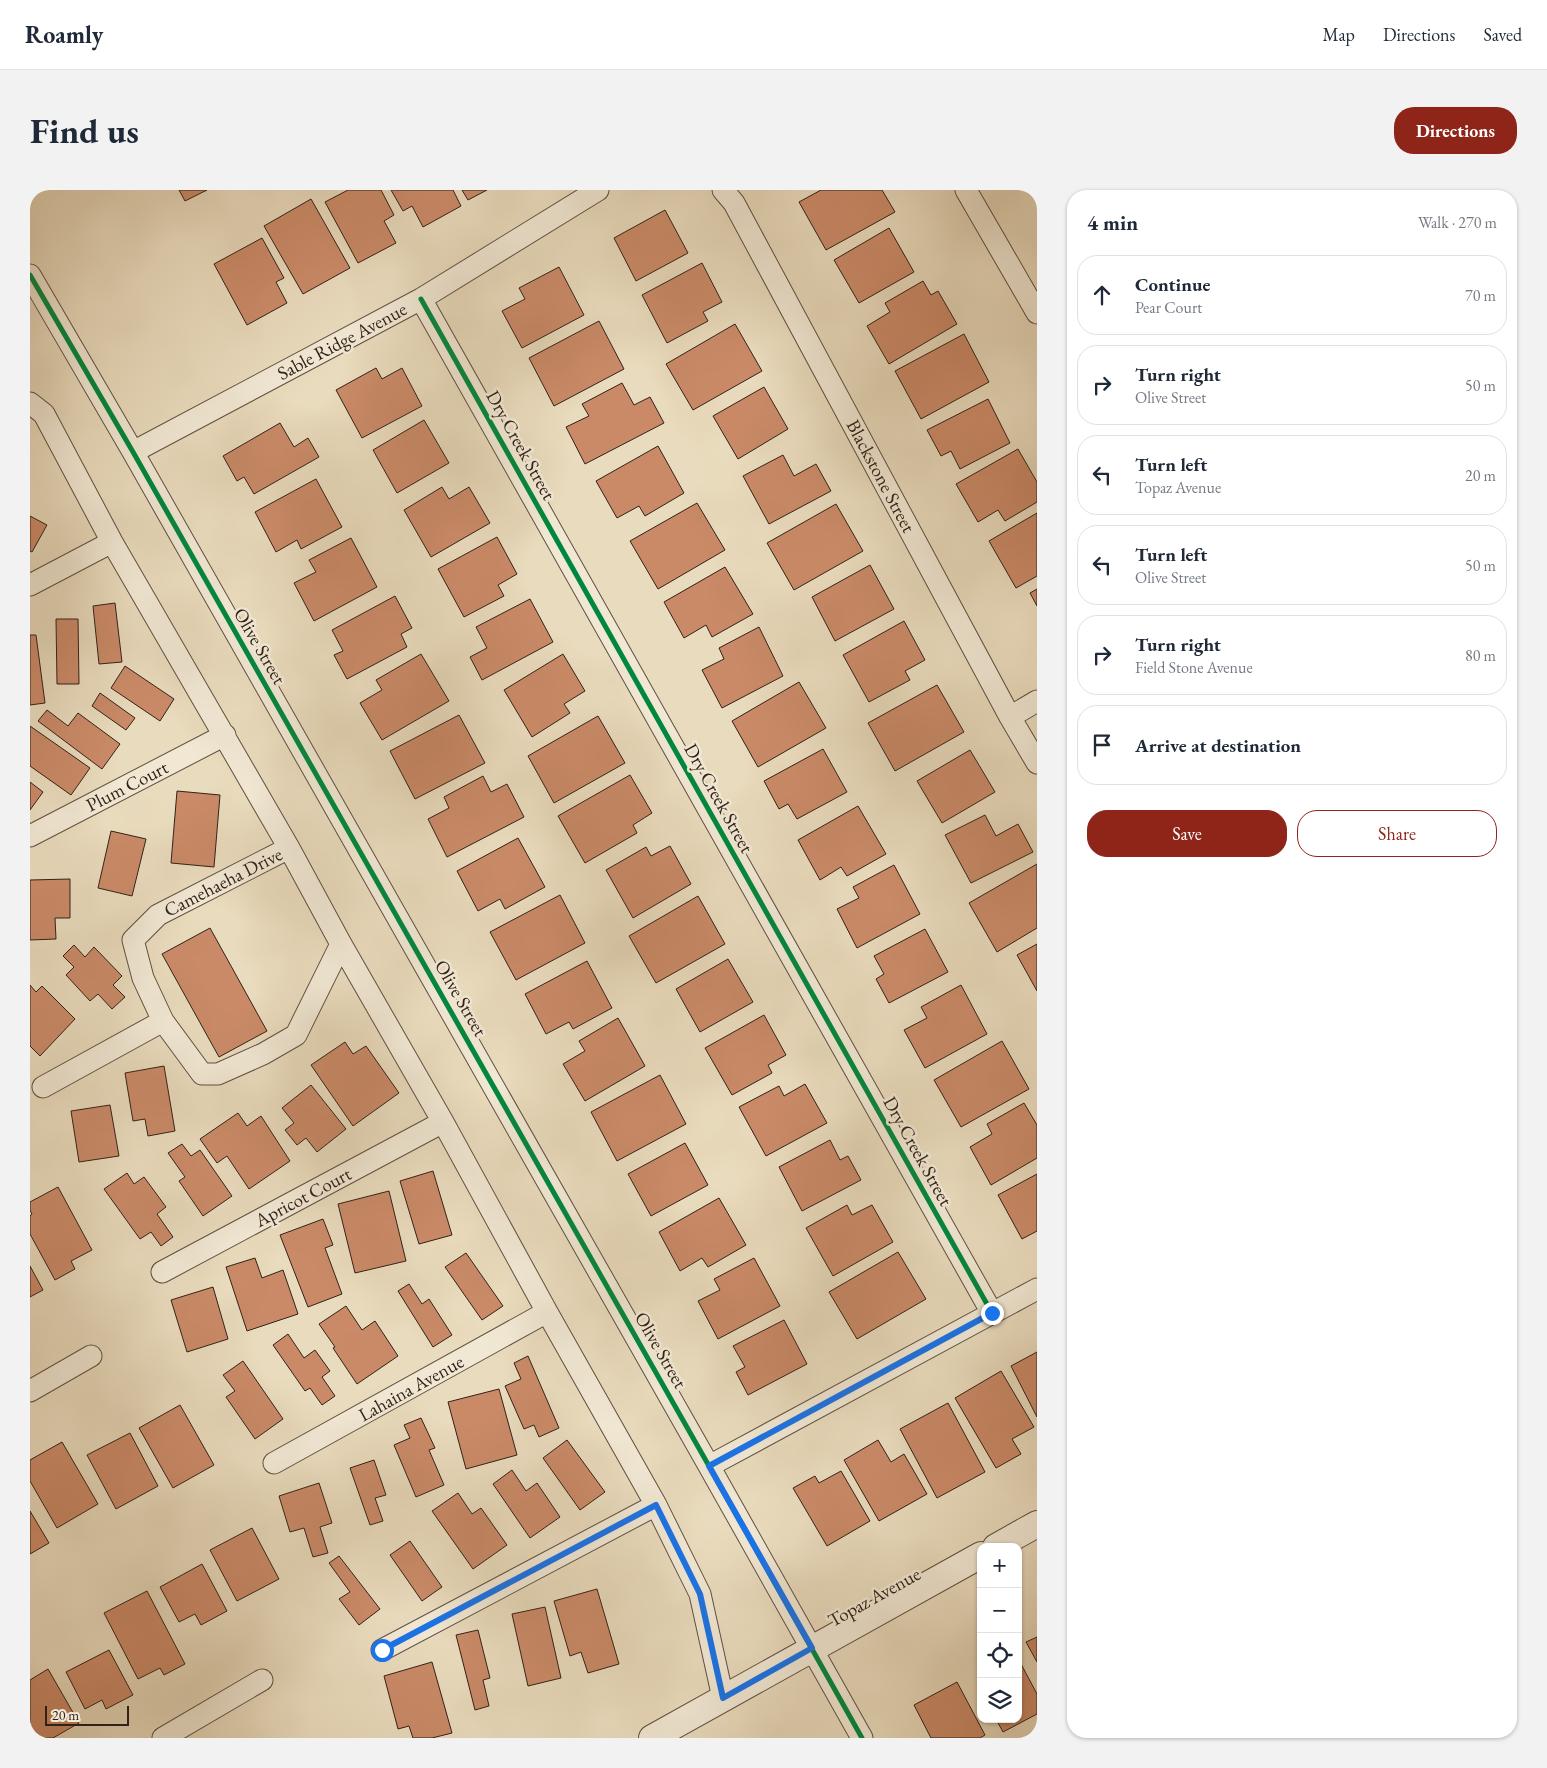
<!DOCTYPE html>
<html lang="en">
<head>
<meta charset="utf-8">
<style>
	body { margin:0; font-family:"EB Garamond",serif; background:#f2f2f3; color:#1f2937 }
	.controls { position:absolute; right:15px; bottom:15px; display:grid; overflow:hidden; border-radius:10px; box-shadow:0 1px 4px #0004 }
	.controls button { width:45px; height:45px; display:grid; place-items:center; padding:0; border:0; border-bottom:1px solid #e0e1e3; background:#fff; color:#1f2937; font:25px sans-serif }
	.scale { position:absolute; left:15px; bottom:12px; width:84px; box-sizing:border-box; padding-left:5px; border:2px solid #312118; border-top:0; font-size:14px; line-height:18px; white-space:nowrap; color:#312118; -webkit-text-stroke:4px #f1e8d4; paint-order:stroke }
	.stop { position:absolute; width:15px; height:15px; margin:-11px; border:4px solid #1a73e8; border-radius:50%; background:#fff }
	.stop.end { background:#1a73e8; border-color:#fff; box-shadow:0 1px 5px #0008 }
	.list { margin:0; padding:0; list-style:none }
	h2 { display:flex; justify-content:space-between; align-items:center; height:65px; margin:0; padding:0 20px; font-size:21px }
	h2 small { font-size:16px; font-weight:400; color:#747a83 }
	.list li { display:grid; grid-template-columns:32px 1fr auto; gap:15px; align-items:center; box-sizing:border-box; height:80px; margin:0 10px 10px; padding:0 10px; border:1px solid #e0e1e3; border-radius:20px }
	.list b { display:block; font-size:19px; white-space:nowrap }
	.list p { margin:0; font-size:16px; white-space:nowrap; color:#747a83 }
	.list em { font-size:16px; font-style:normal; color:#747a83 }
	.actions { display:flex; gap:10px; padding:15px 20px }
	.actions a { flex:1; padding:11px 0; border:1px solid #8f2418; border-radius:20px; text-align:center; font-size:18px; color:#8f2418 }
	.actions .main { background:#8f2418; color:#fff }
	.icon { flex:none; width:28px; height:28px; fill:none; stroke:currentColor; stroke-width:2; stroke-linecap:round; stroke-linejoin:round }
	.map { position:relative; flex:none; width:1007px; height:1548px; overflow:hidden; border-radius:20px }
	header { display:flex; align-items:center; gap:30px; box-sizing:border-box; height:70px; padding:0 25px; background:#fff; border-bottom:1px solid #e0e1e3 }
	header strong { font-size:24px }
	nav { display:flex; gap:28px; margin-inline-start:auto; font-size:18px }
	.intro { display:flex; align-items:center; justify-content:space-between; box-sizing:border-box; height:120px; padding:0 30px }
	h1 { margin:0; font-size:35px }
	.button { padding:12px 22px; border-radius:20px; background:#8f2418; color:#fff; font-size:18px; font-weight:700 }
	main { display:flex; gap:30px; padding:0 30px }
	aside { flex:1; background:#fff; border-radius:20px; box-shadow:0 1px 4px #0004 }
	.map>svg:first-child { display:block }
	.building { fill:#ca8a68; stroke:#312118 }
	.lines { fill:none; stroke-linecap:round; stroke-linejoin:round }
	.minor-casing { stroke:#5f5041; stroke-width:23 }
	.tertiary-casing { stroke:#5f5041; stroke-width:28 }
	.minor { stroke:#f1e8d4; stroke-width:21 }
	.tertiary { stroke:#f1e8d4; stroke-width:26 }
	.cycleway-casing { stroke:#f1e8d4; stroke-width:8 }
	.cycleway { stroke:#00873e; stroke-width:5 }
	.route { stroke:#1a73e8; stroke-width:6 }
	.labels { text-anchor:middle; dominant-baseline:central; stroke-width:5; stroke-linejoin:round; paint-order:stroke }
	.street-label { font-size:19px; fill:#312118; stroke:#f1e8d4 }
</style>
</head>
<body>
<header>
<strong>Roamly</strong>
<nav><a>Map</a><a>Directions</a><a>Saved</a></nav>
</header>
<div class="intro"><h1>Find us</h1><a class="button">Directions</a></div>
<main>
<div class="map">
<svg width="1007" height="1548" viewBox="0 0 1007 1548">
	<rect width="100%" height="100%" fill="#e9dbbd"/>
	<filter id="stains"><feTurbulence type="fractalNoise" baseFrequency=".004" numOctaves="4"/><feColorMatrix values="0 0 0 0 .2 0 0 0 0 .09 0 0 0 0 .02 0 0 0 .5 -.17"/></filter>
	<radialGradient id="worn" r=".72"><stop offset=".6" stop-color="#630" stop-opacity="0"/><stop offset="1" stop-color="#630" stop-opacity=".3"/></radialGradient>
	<path class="building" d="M149 0H177L155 11Z
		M318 0H351L364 25 354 31 366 53 328 73 295 12Z
		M361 0H423L431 16 393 37 382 16 373 21Z
		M432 0H457L438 10Z
		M791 0H852L865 22 796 60 769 12Z
		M281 9 320 78 273 104 234 36Z
		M635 20 658 63 606 91 584 48Z
		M859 38 884 82 829 113 804 70Z
		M232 48 254 88 246 92 257 113 217 135 184 74Z
		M672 73 692 112 673 122 678 131 637 153 612 105Z
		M529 77 554 125 492 158 472 121 495 109 489 98Z
		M893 91 901 105 908 101 927 134 859 174 837 136 860 122 855 113Z
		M569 131 594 179 524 216 499 168Z
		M705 134 732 181 663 220 636 174Z
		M934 144 959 192 891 229 865 181Z
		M346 178 352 189 372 178 392 216 332 248 306 200Z
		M592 193 604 215 620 207 634 233 555 274 536 237 559 226 552 214Z
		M734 197 758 239 708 269 683 226Z
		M958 209 980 253 930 279 921 261 911 266 897 240Z
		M394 230 419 273 367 303 343 260Z
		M250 233 264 257 278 248 289 267 224 304 214 287 207 291 193 266Z
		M628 256 654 303 615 326 609 316 587 328 566 291Z
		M988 259 1007 292V312L975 331 968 320 948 332 926 294Z
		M753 265 764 286 786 274 801 301 739 334 713 286Z
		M286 289 312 337 271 359 267 350 246 362 225 322Z
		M412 297 419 309 439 297 460 333 401 367 374 320Z
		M667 313 695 360 628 399 600 351Z
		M806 314 833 361 764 400 737 353Z
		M1007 323V386L986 398 959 351Z
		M0 326 17 335 2 362 0 361Z
		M467 347 487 384 468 395 474 406 434 427 408 379Z
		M321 348 347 397 284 431 264 393 286 382 279 370Z
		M840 375 864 419 805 451 782 407Z
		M695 377 723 424 682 447 676 435 654 448 634 412Z
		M1007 399V416L1000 403Z
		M365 406 382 438 371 444 377 457 317 489 304 465 313 461 302 440Z
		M500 409 523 452 452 490 440 467 457 458 446 437Z
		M85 413 92 472 69 474 63 416Z
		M26 429H48L49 494H27Z
		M874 431 895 470 875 481 880 490 839 512 813 465Z
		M729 437 753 486 692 518 672 480 694 469 689 458Z
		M0 445H6L15 513 0 515Z
		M391 464 419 511 352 550 330 513 352 500 346 490Z
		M533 464 555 501 534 514 540 523 502 547 474 500Z
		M95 476 144 509 130 531 81 498Z
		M769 492 796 538 728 577 702 531Z
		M907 495 934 542 865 581 838 533Z
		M70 503 105 528 96 540 62 516Z
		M17 520 38 536 48 523 90 554 72 579 8 531Z
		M429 525 455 573 385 609 360 561Z
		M568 526 595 573 524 613 498 566Z
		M0 536 60 578 41 605 0 576Z
		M793 559 817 602 767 629 758 614 749 619 734 591Z
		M940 560 965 602 912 633 887 591Z
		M600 585 622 623 603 635 607 643 555 673 528 626Z
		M453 586 461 602 477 594 494 627 417 667 398 629 419 618 414 607Z
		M0 592 13 602 0 620Z
		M147 601 190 605 184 677 141 673Z
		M828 616 856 664 817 686 811 677 790 690 768 650Z
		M955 625 966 646 988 634 1003 662 941 693 915 645Z
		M81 641 116 649 102 706 68 698Z
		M488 648 515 697 475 719 470 709 448 721 427 681Z
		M640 656 661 694 603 728 576 680 616 657 621 666Z
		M1007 674V738L967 762 939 713Z
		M864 675 890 724 827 758 807 719 829 708 823 697Z
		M40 689V728H25L26 749 0 750V690Z
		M530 705 555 753 486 790 460 742Z
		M668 706 695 754 626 793 599 746Z
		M180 738 237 841 189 867 132 764Z
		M895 739 918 782 859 813 846 789 854 784 844 766Z
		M1007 754V801L987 765Z
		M44 755 55 767 64 757 92 786 83 795 95 807 82 819 68 804 60 811 36 785 44 777 33 766Z
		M698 769 723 812 670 842 646 799Z
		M557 771 582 818 543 839 539 832 516 844 495 804Z
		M0 795 6 802 12 796 45 829 10 866 0 856Z
		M931 795 957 844 895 878 874 840 897 828 891 817Z
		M734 825 756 865 738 875 742 883 702 905 675 858Z
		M588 828 615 876 555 911 533 874 555 861 549 851Z
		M972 851 999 899 931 937 904 890Z
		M315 852 323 864 336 856 369 903 323 936 281 875Z
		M134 876 145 941 118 946 115 929 103 931 95 883Z
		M630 885 656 934 587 971 561 922Z
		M775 894 797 933 736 966 709 917 749 896 754 906Z
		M281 895 316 939 287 962 276 948 267 955 255 940 264 933 252 918Z
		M994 913 1007 935V968L961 995 940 957 962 944 957 934Z
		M80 915 89 966 49 972 41 921Z
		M208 923 217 936 231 926 260 971 219 999 197 966 187 973 170 949Z
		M800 950 810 970 818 966 831 990 772 1021 749 977Z
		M655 953 678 995 621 1026 598 984Z
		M152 954 161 966 170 960 202 1006 173 1026 149 991 155 987 138 963Z
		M403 981 422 1045 389 1054 370 991Z
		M97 983 104 994 114 987 136 1017 127 1024 143 1047 131 1056 121 1042 110 1049 74 999Z
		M1007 984V1041L992 1049 968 1005Z
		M28 997 62 1060 41 1071 45 1079 25 1090 0 1044V1026L2 1024 0 1020V1012Z
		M359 1001 376 1071 325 1083 308 1014Z
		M689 1008 716 1055 678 1077 672 1068 650 1081 629 1042Z
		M817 1015 822 1025 842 1015 863 1052 803 1086 776 1038Z
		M293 1029 303 1055 295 1058 312 1104 278 1117 250 1045Z
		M868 1062 896 1109 827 1149 799 1102Z
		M436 1063 473 1116 452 1130 415 1077Z
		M225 1068 232 1088 253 1080 268 1124 217 1141 196 1077Z
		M724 1068 750 1116 688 1149 668 1111 690 1100 684 1089Z
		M0 1076 13 1100 0 1107Z
		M379 1094 392 1114 399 1109 422 1145 403 1157 368 1101Z
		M183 1097 198 1149 157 1162 141 1110Z
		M316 1116 332 1140 345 1131 368 1166 327 1194 303 1158 305 1157 289 1134Z
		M754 1130 777 1174 718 1205 706 1182 715 1177 703 1156Z
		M258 1144 274 1168 285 1160 300 1181 292 1187 305 1206 292 1215 280 1198 275 1201 243 1155Z
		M1007 1162V1227L981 1176Z
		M498 1166 529 1238 509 1247 504 1235 494 1239 475 1196 491 1189 484 1173Z
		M213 1171 253 1229 225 1249 196 1207 205 1201 193 1185Z
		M971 1181 1004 1237 982 1249 991 1264 966 1278 925 1208Z
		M469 1199 487 1265 436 1279 418 1212Z
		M918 1213 955 1282 907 1308 870 1239Z
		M150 1215 184 1275 143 1298 109 1238Z
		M391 1228 405 1258 399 1260 414 1295 386 1307 364 1255 380 1248 374 1235Z
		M100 1243 128 1296 86 1319 57 1265Z
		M537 1250 575 1302 550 1320 513 1268Z
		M848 1250 861 1272 874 1264 897 1304 849 1331 814 1270Z
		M32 1252 68 1314 27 1338 0 1291V1270Z
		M344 1270 356 1305 345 1308 353 1331 340 1335 320 1278Z
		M482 1280 496 1301 507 1293 530 1327 500 1348 463 1294Z
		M811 1281 840 1331 797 1356 763 1298 785 1286 789 1293Z
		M289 1293 302 1333 290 1337 298 1363 283 1367 274 1338 260 1342 249 1306Z
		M428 1303 442 1324 451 1318 477 1355 443 1379 402 1321Z
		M0 1321 19 1353 0 1364Z
		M222 1338 249 1389 207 1411 180 1360Z
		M380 1351 412 1397 392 1411 360 1365Z
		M309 1366 350 1419 329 1435 309 1409 320 1402 299 1373Z
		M172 1374 197 1421 171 1435 165 1424 149 1432 130 1397Z
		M567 1399 589 1474 558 1483 551 1462 540 1466 524 1411Z
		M117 1401 155 1474 134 1485 130 1478 108 1489 74 1423Z
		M515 1417 531 1488 498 1496 482 1424Z
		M448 1440 460 1488 453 1490 459 1516 445 1520 426 1445Z
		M1007 1447V1472L996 1452Z
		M79 1460 103 1505 76 1519 72 1510 55 1519 36 1482Z
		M402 1472 422 1543 402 1548H383L379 1536 368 1539 354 1486Z
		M991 1474 1007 1504V1524L973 1542 966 1529H988V1476Z
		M18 1479 49 1533 23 1548H3L0 1543V1490Z
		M927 1492 955 1545 950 1548H901L884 1515Z"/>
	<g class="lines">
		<defs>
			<path id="minor" d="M693 0 704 13 980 527 1007 573
				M936 0 1007 123
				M0 85 103 262 679 1276 832 1548
				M391 109 962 1123
				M0 213 14 224 82 352 259 658 311 754 413 932 517 1122 626 1315 670 1404 693 1508
				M103 262 391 109 568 0
				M0 395 82 352
				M980 527 1007 511
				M0 646 195 545
				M259 658 128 725 103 750 113 788 133 831 172 884H188L233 864 266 845 311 754
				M13 897 133 831
				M132 1082 413 932
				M0 1201 61 1166
				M244 1273 517 1122
				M679 1276 1007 1099
				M352 1460 626 1315
				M133 1548 232 1490"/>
			<path id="tertiary" d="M966 1357 1007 1334
				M622 1548 951 1365"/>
		</defs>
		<use href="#minor" class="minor-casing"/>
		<use href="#tertiary" class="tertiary-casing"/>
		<use href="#minor" class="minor"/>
		<use href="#tertiary" class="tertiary"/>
		<defs>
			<path id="cycleway" d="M0 85 103 262 679 1276 832 1548
				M391 109 962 1123"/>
		</defs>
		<use href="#cycleway" class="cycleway-casing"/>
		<use href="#cycleway" class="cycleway"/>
	</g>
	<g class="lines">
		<path class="route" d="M352 1460 626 1315 670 1404 693 1508 782 1458 679 1276 962 1123"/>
	</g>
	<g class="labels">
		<g class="street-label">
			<text transform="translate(312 151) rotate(-28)">Sable Ridge Avenue</text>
			<text transform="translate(491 255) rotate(61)">Dry Creek Street</text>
			<text transform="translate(851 286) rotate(62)">Blackstone Street</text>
			<text transform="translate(230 456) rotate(60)">Olive Street</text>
			<text transform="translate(97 596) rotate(-27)">Plum Court</text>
			<text transform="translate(689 608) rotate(61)">Dry Creek Street</text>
			<text transform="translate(193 692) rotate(-27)">Camehaeha Drive</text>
			<text transform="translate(431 808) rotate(60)">Olive Street</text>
			<text transform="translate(888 961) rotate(61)">Dry Creek Street</text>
			<text transform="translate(273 1007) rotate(-28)">Apricot Court</text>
			<text transform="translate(631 1160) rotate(60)">Olive Street</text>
			<text transform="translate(381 1198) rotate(-29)">Lahaina Avenue</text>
			<text transform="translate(844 1407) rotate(-29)">Topaz Avenue</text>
		</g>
	</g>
	<rect width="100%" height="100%" filter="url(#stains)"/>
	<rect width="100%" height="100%" fill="url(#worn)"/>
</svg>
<div class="controls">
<button>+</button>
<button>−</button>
<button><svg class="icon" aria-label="locate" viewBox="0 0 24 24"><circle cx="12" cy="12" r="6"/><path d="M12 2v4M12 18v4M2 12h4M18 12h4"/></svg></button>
<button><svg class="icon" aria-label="layers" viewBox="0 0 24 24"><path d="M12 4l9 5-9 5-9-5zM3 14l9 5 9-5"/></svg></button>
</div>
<div class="scale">20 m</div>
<div class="stop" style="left:352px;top:1460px"></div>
<div class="stop end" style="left:962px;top:1123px"></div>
</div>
<aside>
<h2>4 min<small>Walk · 270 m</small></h2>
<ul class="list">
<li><svg class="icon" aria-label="ahead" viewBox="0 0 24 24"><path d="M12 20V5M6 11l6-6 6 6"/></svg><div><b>Continue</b><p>Pear Court</p></div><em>70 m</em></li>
<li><svg class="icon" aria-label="right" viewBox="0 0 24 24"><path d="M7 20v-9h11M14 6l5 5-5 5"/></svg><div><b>Turn right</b><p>Olive Street</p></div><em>50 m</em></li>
<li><svg class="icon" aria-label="left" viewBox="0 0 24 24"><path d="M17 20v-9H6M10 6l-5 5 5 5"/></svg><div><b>Turn left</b><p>Topaz Avenue</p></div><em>20 m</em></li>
<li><svg class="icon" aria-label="left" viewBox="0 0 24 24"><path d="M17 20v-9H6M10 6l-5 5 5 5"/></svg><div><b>Turn left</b><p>Olive Street</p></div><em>50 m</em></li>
<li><svg class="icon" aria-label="right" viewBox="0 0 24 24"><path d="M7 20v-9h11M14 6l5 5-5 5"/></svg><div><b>Turn right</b><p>Field Stone Avenue</p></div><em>80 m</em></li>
<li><svg class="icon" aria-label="arrive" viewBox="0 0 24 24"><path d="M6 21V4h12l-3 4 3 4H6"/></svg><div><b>Arrive at destination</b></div></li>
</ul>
<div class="actions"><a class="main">Save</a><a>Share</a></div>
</aside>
</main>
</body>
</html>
